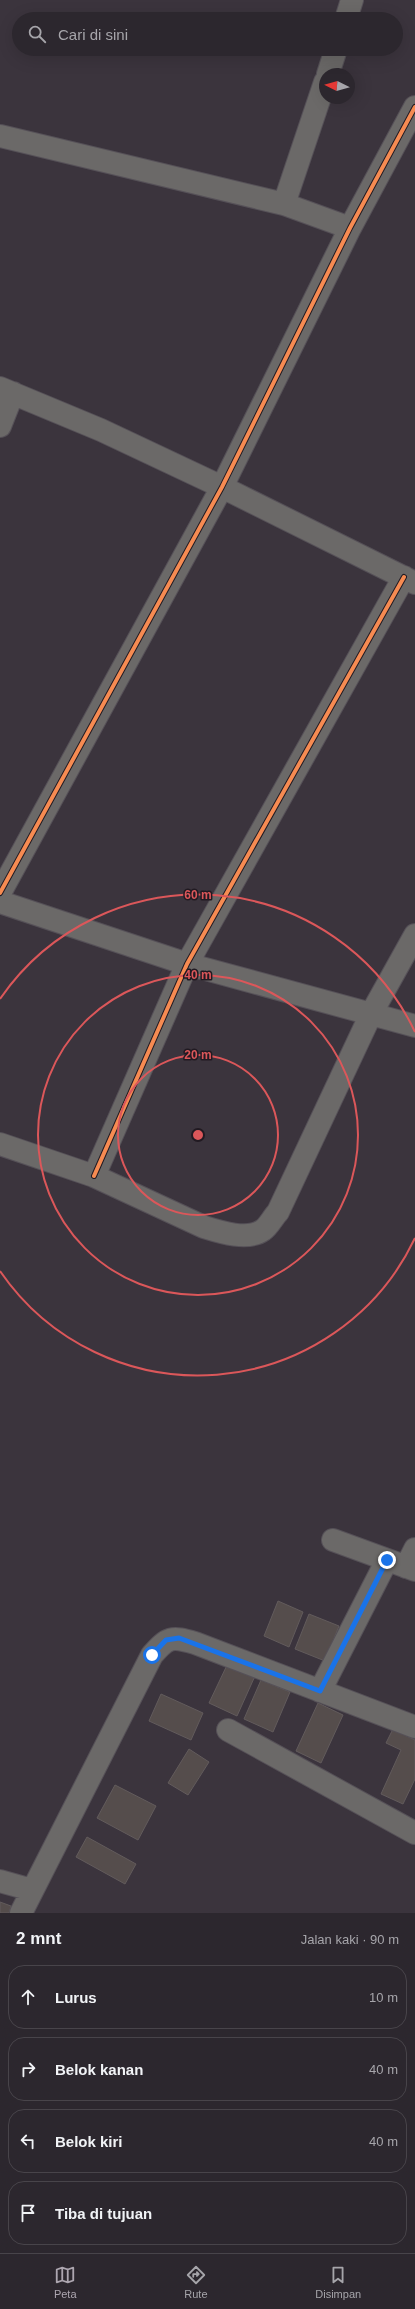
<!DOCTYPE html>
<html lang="id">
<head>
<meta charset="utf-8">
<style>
	body { margin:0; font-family:Helvetica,sans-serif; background:#38333a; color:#f1f3f6 }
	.compass { position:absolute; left:319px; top:68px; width:36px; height:36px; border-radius:50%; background:#2c272e; box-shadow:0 4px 16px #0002; rotate:275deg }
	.stop { position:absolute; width:12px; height:12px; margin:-9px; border:3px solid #1a73e8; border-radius:50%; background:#fff }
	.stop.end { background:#1a73e8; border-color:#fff; box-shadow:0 1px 4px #0008 }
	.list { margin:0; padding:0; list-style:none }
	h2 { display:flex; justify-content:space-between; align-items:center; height:52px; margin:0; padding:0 16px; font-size:17px }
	h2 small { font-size:13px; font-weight:400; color:#a6a5aa }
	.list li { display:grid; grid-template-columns:26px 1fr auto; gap:12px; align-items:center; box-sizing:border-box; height:64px; margin:0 8px 8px; padding:0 8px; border:1px solid #48444a; border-radius:16px }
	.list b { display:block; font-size:15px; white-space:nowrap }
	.list em { font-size:13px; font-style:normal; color:#a6a5aa }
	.icon { flex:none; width:22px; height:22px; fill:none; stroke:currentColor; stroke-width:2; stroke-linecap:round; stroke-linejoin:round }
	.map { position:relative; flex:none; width:415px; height:1913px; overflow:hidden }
	.search { position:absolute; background:#2c272e; box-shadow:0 4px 16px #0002; left:12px; right:12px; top:12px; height:44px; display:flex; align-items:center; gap:10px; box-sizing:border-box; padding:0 14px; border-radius:22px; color:#a6a5aa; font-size:15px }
	.sheet { height:340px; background:#2c272e }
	nav { display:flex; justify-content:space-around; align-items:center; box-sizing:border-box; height:56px; border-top:1px solid #48444a; background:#2c272e; font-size:11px; color:#a6a5aa }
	nav a { display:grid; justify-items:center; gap:2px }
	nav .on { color:#ada6b0 }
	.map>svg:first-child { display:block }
	.building { fill:#554d4c; stroke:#625b5c }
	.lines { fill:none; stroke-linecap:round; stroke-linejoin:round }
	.minor-casing { stroke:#565158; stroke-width:24 }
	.minor { stroke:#6b6968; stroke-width:22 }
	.cycleway-casing { stroke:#211a22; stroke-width:6 }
	.cycleway { stroke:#f68b52; stroke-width:4 }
	.route { stroke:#1a73e8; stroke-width:5 }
	.ring { fill:none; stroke:#db575a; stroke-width:2 }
	.centre { fill:#db575a; stroke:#211a22; stroke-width:2 }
	.ring-label { font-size:12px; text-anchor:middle; font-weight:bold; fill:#db575a; stroke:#211a22; stroke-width:3; stroke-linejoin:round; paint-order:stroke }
</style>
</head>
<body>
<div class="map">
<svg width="415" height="1913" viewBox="0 0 415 1913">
	<rect width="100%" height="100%" fill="#3b343d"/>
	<path class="building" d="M278 1601 303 1612 289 1647 264 1636Z
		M309 1614 339 1626 325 1661 295 1649Z
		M228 1663 255 1676 237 1716 209 1703Z
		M261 1680 290 1692 273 1732 244 1719Z
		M161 1694 203 1713 191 1740 149 1721Z
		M318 1703 343 1715 321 1763 296 1751Z
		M393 1729 415 1740V1779L403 1804 381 1794 401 1750 386 1743Z
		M189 1749 209 1762 188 1795 168 1783Z
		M115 1785 156 1806 138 1840 97 1818Z
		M87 1837 136 1864 125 1884 76 1857Z
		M0 1902 11 1906 9 1913H0Z"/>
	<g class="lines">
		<defs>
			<path id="minor" d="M346 19 352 0
				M328 74 336 49
				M0 136 284 204 350 228
				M284 204 325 82
				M0 388 101 430 222 487 415 583
				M0 426 13 393
				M0 893 222 487 350 228 415 107
				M0 902 187 964 415 1026
				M0 1144 94 1176 204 1227C220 1232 248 1241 263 1230 269 1226 273 1217 278 1212L371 1014 415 935
				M94 1176 187 964 404 577
				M333 1540 415 1570
				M406 1567 415 1549
				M320 1691 387 1560
				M228 1730 415 1833
				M0 1881 32 1890
				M21 1913 152 1655C168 1637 171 1636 195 1643L415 1727"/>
		</defs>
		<use href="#minor" class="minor-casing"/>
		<use href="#minor" class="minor"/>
		<defs>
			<path id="cycleway" d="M0 893 222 487 350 228 415 107
				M94 1176 187 964 404 577"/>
		</defs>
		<use href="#cycleway" class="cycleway-casing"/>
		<use href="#cycleway" class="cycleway"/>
	</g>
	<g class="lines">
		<path class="route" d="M152 1655 166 1640 179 1638 320 1691 387 1560"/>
	</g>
	<g class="ring">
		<circle cx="198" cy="1135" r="80"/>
		<circle cx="198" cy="1135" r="160"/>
		<path d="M415 1238A240 240 0 0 1 0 1271M0 999A240 240 0 0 1 415 1032"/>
	</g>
	<circle cx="198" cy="1135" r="6" class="centre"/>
	<g class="ring-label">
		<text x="198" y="899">60 m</text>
		<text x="198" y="979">40 m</text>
		<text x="198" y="1059">20 m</text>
	</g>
</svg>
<svg class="compass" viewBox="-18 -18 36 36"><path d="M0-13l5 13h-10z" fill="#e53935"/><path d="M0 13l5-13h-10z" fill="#a6a5aa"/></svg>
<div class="stop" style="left:152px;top:1655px"></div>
<div class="stop end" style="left:387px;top:1560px"></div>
<div class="search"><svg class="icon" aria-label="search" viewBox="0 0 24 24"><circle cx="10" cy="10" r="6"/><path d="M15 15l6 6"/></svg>Cari di sini</div>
</div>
<section class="sheet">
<h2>2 mnt<small>Jalan kaki · 90 m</small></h2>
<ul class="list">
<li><svg class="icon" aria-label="ahead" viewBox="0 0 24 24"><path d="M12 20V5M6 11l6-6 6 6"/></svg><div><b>Lurus</b></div><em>10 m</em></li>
<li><svg class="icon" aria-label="right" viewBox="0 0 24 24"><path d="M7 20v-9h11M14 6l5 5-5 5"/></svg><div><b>Belok kanan</b></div><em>40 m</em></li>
<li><svg class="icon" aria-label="left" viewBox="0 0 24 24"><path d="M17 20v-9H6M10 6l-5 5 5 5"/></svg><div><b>Belok kiri</b></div><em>40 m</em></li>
<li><svg class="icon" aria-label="arrive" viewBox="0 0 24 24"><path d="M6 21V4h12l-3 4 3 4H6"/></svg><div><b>Tiba di tujuan</b></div></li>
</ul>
</section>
<nav>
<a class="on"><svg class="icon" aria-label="map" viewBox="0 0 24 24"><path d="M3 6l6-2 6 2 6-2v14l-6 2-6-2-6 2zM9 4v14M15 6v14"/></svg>Peta</a>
<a><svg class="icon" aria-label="directions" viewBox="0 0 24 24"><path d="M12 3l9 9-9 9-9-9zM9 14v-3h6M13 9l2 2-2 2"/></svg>Rute</a>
<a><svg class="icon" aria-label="saved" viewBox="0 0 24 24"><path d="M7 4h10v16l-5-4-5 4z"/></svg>Disimpan</a>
</nav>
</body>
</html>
